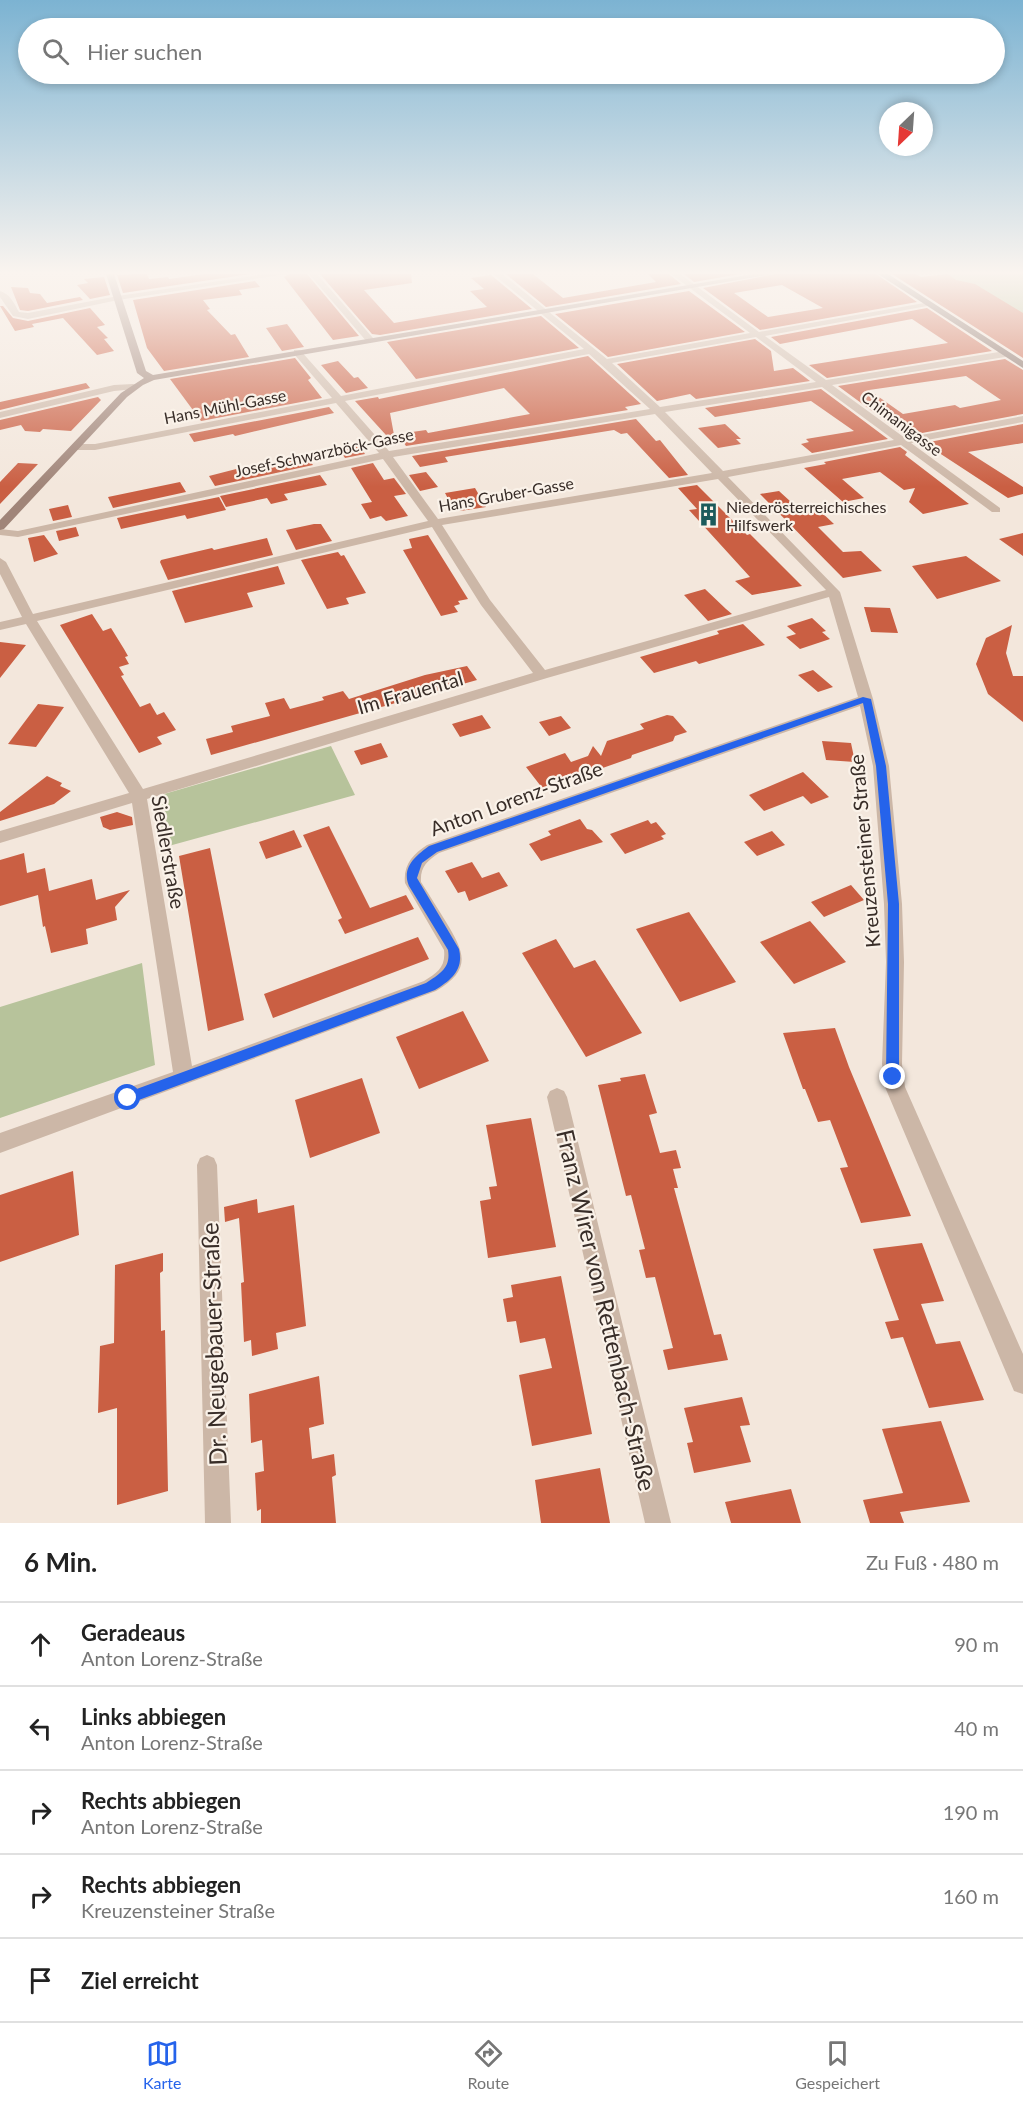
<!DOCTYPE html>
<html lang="de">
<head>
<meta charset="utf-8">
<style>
	body { margin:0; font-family:Lato,sans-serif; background:#f2f2f2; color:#222 }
	.compass { position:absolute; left:879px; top:102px; width:54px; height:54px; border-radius:50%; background:#fff; box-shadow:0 3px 9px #0003; rotate:205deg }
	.stop { position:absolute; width:18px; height:18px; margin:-14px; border:4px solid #2563eb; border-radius:50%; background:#fff }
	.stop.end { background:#2563eb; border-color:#fff; box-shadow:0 2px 6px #0008 }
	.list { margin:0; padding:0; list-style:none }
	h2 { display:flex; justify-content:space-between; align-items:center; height:78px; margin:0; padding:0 24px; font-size:26px }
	h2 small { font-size:20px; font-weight:400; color:#767676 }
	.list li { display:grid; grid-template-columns:39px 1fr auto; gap:18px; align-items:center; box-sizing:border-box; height:84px; padding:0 24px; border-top:2px solid #e0e0e0 }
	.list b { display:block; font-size:22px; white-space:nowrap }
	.list p { margin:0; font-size:20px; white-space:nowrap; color:#767676 }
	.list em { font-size:20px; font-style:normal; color:#767676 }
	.icon { flex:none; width:33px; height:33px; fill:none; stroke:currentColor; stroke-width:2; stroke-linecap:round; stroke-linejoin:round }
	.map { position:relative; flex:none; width:1023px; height:1523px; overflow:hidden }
	.search { position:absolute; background:#fff; box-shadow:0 3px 9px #0003; left:18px; right:18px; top:18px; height:66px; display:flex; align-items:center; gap:15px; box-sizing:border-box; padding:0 21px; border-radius:33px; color:#767676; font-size:22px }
	.sheet { height:498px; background:#fff }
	nav { display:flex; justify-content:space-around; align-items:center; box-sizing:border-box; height:84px; border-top:2px solid #e0e0e0; background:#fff; font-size:16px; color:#767676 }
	nav a { display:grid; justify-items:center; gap:3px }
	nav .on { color:#2563eb }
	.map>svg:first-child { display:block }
	.green { fill:#b7c39b }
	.building { fill:#ca5f43; fill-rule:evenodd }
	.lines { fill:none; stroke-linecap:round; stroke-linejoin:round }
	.street { fill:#ccb7a7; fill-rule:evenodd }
	.secondary { fill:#a08579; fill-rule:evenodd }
	.primary { fill:#7b6359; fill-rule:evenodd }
	.route { fill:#2563eb }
	.labels { text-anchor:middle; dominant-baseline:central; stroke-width:4.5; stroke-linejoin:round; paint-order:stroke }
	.far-street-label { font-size:16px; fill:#382d28; stroke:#faf2e9 }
	.far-poi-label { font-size:16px; fill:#382d28; stroke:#faf2e9; text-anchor:start }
	.street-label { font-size:20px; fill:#382d28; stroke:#faf2e9 }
	.near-street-label { font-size:24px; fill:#382d28; stroke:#faf2e9 }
</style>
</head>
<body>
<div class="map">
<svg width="1023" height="1523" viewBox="0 0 1023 1523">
	<rect width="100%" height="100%" fill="#f3e7dc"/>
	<path class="green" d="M941 274H1023V323L982 301Z
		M331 746 355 795 165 847 156 803 164 794Z
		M142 963 155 1065 0 1118V1007Z"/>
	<path class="building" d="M134 274H147L149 279 168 277 169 279 204 274H250L123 293 117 275Z
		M289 274H307L359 336 333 340 284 277Z
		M320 274H411L412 283 364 290 394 323 487 307 470 291 484 289 471 278 491 275 532 309 380 335 372 334Z
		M506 274H533L563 298 656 282 648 274H669L681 284 546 307Z
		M684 274H740L694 282Z
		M775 274H876L917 302 760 330 703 288ZM782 285 823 308 768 317 734 293Z
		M892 274H916L921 277 948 274 956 280 975 284 1023 313V358Z
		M104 277 110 295 90 299 77 285 88 283 84 279Z
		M255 281 260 287 239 290 242 295 203 300 210 309 207 310 231 335 235 334 249 357 164 371 147 348 133 300Z
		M11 287 28 288 30 293 40 294 47 303 80 297 83 300 28 311 20 310Z
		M689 291 745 332 608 357 555 314Z
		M0 306H3L13 318 28 321 90 308 105 325 97 327 108 338 104 339 114 351 97 355 63 318 32 324 34 327 15 331Z
		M927 308 992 351 827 378 809 365 948 343 912 319 780 344 771 337Z
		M541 316 579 348 416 379 387 342Z
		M287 324 304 347 282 351 266 328Z
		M755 339 771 351 774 371 793 368 810 381 696 399 690 394 657 401 617 364Z
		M588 356 641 404 625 407 628 410 406 446 398 434 426 430 428 433 530 414 504 388 390 413 396 446 355 401 378 397 379 399Z
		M295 358 311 378 308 380 322 398 201 421 170 379Z
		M1005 359 1023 370V414L906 436 838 386ZM966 376 1001 400 960 408 955 405 903 414 869 390Z
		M338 361 354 378 358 377 368 388 346 393 321 365Z
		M86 383 90 388 0 410V402Z
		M821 389 888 439 812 453 801 444 809 442 806 439 854 431 811 401 715 417 705 408Z
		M98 397 101 400 71 431 43 429 40 432 25 431 21 425 0 430V420Z
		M329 407 334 413 235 436 233 434 194 442 189 434Z
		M636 419 656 441 660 440 688 475 669 478 627 433 621 434 614 430 445 457 448 462 420 467 412 456Z
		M725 424 741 439H736L741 444 718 448 698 428Z
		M1023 424V443L968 452 1023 487V494L1008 498 924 443Z
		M359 445 365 454 345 458 339 449Z
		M900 447 907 452 905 455 969 504 923 514 909 502 915 488 904 490 880 472 842 479 864 498 843 502 804 468 826 464 824 462Z
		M306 456 313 465 215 486 209 476 244 467 246 470Z
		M18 463 38 464 0 504V482Z
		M373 463 384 480 394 478 406 494 394 496 408 516 386 521 381 516 370 519 361 504 372 502 351 468Z
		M426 472 438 487 420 491 409 475Z
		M320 475 327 485 284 494 288 500 271 504 267 498 226 507 220 496Z
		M180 482 186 492 113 508 108 497Z
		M697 485 747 535 750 534 802 586 752 595 735 581 750 577 689 510 697 509 678 488Z
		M475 488 486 507 460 511 457 507 453 508 445 493Z
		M779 491 803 513 818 509 834 524 818 527 843 552 861 551 882 571 843 578 760 494Z
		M219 497 226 510 187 519 185 515 121 529 117 518Z
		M68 505 72 517 53 521 49 509Z
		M314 524H321L332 541 296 550 286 530Z
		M76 527 79 536 59 541 56 531Z
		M1023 533V556L999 539Z
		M44 535 58 554 34 562 28 538Z
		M428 535 468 599 458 601 460 604 454 606 458 612 441 616 403 550 412 548 409 539Z
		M267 538 273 555 168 580 160 562 161 560 212 548 214 550Z
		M338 552 341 556 344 555 366 593 346 598 349 604 327 609 301 560Z
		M966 556 1001 581 937 599 912 566Z
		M278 566 285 584 247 593 253 607 185 623 172 591Z
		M705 589 726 609 732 614 708 621 684 595Z
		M864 607 890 608 898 633 871 632Z
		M92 614 103 631 111 628 124 649 128 656 125 657 129 664 119 667 124 675 121 676 140 707 150 703 157 715 164 712 176 730 157 737 162 744 139 753 60 625Z
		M812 618 826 631 822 632 830 639 800 649 786 637 796 634 787 626Z
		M743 624 765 645 699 664 696 661 654 673 640 657 719 634 717 631Z
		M1012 625 1006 653 1013 676H1023V722L988 694 976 664 986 638Z
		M0 642 26 645 0 678Z
		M467 666 477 680 211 755 206 739 233 732 231 726 270 716 265 703 284 698 290 709 324 700 322 697 343 691 349 699 425 675Z
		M813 670 833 687 818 692 798 675Z
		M38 704 64 707 36 747 8 744Z
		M482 715 491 728 460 737 452 724Z
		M667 715 673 716 687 732 675 736 673 741 632 755 631 758 543 789 526 767 565 753 571 762 588 756 593 746 601 756 607 741 644 729 640 724Z
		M561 716 571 728 549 736 539 722Z
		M822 741 851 743 855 762 826 760Z
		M381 743 388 757 361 765 354 751Z
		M803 772 829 797 811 804 803 796 764 811 749 795Z
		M47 776 62 783 60 786 71 791 54 804 0 821V812Z
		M117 812 132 817 133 825 110 830 103 827 100 817Z
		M580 819 587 829 592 830 603 842 541 861 529 844 551 835 548 831Z
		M648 820 651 824 656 822 666 834 661 836 664 839 625 854 610 834Z
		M329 826 370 908 406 895 414 909 345 934 338 920 342 918 303 835Z
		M294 830 302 847 266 859 259 842Z
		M772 831 785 845 757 856 744 842Z
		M210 848 244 1020 208 1031 179 856Z
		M24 853 27 873 45 868 49 891 92 879 96 900 130 890 115 907 117 920 86 929 88 944 51 953 45 926 43 927 38 895 0 906V860Z
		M472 862 482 878 499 872 508 886 469 901 465 891 458 893 445 871Z
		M851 885 864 900 824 917 811 902Z
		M689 912 736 982 680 1002 636 929Z
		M810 921 846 962 794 984 760 942Z
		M418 937 429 959 273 1018 264 994Z
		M556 939 574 968 595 960 642 1033 586 1057 522 953Z
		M463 1011 489 1061 419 1089 396 1037Z
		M835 1028 849 1067 911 1216 861 1223 840 1168 848 1167 830 1120 818 1122 805 1089H803L783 1033Z
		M645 1074 657 1113 649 1115 660 1153 676 1150 681 1168 673 1169 678 1188H674L714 1335 721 1334 728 1360 668 1370 663 1350 673 1348 655 1277 646 1278 639 1250 645 1249 631 1195 626 1196 598 1085 621 1081 620 1078Z
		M362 1078 380 1133 310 1158 295 1100Z
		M531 1118 556 1247 488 1258 480 1201 491 1199 489 1187 497 1186 486 1125Z
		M73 1171 79 1235 0 1262V1195Z
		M257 1199 258 1213 294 1205 306 1326 276 1333 278 1349 252 1356 251 1340 244 1342 241 1283 244 1282 239 1218 225 1222 224 1207Z
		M922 1243 944 1301 921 1304 936 1344 960 1341 984 1400 929 1408 903 1337 891 1339 885 1322 899 1320 873 1249Z
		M163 1253V1271L160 1273 161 1331 165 1330 168 1491 117 1505V1408L98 1413 100 1346 114 1343 115 1265Z
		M561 1276 592 1434 532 1446 519 1375 552 1368 545 1338 520 1343 516 1321 507 1322 503 1299 513 1297 511 1285Z
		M319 1376 324 1424 309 1428 312 1459 334 1454 336 1475 332 1477 336 1523H261V1509L257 1511 255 1473 264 1471 262 1440 251 1443 249 1394Z
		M742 1397 750 1425 740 1426 751 1462 694 1473 687 1443 693 1442 684 1408Z
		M941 1421 970 1502 900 1512 904 1523H870L863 1500 903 1493 882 1429Z
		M600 1468 610 1523H541L535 1480Z
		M791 1489 801 1523H731L725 1502Z"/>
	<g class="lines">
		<path class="street" d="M266 274H287L118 300 28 319 13 316 0 297V291C10 294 14 303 19 312L28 313 118 296Z
			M309 274H317L373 338V342H367Z
			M493 274H502L607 359 750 333 671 274H680L759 332 930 302 931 304 927 306 765 336 826 380 1005 351 1010 354 1005 357 832 385 905 438 1023 416V422L911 443 1000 508V512H992L901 445 728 477 840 592 873 699 889 766 902 904 904 962 902 1064 905 1087 1023 1354V1394L1014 1391 885 1087 882 1064 886 962 884 904 873 766 860 706 439 853C427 861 420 867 421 882 430 896 438 909 446 922 465 953 472 970 436 991L0 1153V1133L173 1072 132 803 0 843V831L129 793 26 624 0 630V622L22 617 0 574V558L6 562 33 614 428 521 383 459 18 537 0 535V529L18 531 379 453 336 403 95 450H76L71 447 76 444H95L332 398 294 354V350H300L341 396 584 349ZM756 337 816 382 660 407 612 363ZM589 354 650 409 389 451 345 401ZM822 387 894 440 723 471 665 412ZM655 414 712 473 438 519 393 457ZM718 479 826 590 545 670 490 600 442 525ZM432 527 481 605 533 673 143 789 37 621ZM829 597 858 697 427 845C413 854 403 865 405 883L444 950C446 967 437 973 424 981L192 1066 147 799 547 678Z
			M133 384 136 385V389L114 391 0 418V412L114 385Z
			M557 1088 564 1091 567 1097 671 1523H645L547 1097 550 1091Z
			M207 1155 214 1158 217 1165 231 1523H205L197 1165 200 1158Z"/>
		<path class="secondary" d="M106 274H114L146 371 153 375 754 274H773L154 380 143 385 127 397 4 529 0 530V520L121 393 144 378 137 373Z"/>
		<path class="primary" d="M878 274H888L1023 361V368Z"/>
	</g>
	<linearGradient id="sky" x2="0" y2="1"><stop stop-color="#7cb3d2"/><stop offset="0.56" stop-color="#faf4ef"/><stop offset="1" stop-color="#faf4ef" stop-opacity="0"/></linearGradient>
	<rect width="1023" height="487" fill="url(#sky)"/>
	<path class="route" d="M863 697 871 699 886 766 899 904V1077L897 1081 893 1083 886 1077 888 904 876 766 863 703 437 852 422 863 417 878 459 949C464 970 451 980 435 990L128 1104 123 1102 121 1098 123 1094 426 983C440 974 451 968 448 950L409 886C401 867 416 856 429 846Z"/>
	<defs>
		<symbol id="building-bare" viewBox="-9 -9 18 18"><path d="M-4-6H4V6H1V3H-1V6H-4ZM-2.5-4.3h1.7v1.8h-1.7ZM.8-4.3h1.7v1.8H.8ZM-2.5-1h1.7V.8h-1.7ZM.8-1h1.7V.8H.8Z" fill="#1c5a5b" stroke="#faf2e9" stroke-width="2.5" paint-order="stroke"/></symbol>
	</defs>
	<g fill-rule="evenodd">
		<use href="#building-bare" x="692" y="498" width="33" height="33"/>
	</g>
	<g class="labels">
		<g class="far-street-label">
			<text transform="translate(225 406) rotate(-11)">Hans Mühl-Gasse</text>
			<text transform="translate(902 423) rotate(37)">Chimanigasse</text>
			<text transform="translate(324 452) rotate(-12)">Josef-Schwarzböck-Gasse</text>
			<text transform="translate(506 494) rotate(-10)">Hans Gruber-Gasse</text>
		</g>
		<g class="far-poi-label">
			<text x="726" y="506">Niederösterreichisches<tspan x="726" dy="18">Hilfswerk</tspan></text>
		</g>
		<g class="street-label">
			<text transform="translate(410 692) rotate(-16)">Im Frauental</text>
			<text transform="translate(516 798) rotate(-20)">Anton Lorenz-Straße</text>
			<text transform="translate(864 851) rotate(-95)">Kreuzensteiner Straße</text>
			<text transform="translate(169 852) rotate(80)">Siedlerstraße</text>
		</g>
		<g class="near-street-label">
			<text transform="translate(607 1310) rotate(77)">Franz Wirer von Rettenbach-Straße</text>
			<text transform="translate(213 1344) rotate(-92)">Dr. Neugebauer-Straße</text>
		</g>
	</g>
</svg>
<svg class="compass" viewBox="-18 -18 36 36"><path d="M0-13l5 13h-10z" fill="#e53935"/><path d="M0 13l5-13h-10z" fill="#767676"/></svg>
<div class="stop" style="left:128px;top:1098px"></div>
<div class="stop end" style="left:893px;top:1077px"></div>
<div class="search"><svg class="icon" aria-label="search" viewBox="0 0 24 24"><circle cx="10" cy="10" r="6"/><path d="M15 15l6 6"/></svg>Hier suchen</div>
</div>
<section class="sheet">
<h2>6 Min.<small>Zu Fuß · 480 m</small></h2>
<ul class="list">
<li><svg class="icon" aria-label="ahead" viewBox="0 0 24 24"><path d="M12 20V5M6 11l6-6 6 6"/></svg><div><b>Geradeaus</b><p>Anton Lorenz-Straße</p></div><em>90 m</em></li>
<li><svg class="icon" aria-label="left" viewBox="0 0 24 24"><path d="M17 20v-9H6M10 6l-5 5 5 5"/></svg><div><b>Links abbiegen</b><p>Anton Lorenz-Straße</p></div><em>40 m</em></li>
<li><svg class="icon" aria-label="right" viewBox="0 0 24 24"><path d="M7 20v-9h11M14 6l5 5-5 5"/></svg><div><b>Rechts abbiegen</b><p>Anton Lorenz-Straße</p></div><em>190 m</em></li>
<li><svg class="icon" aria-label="right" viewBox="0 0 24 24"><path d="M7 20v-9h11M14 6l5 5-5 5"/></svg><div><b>Rechts abbiegen</b><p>Kreuzensteiner Straße</p></div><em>160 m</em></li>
<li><svg class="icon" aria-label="arrive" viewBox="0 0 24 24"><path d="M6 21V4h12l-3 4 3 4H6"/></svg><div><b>Ziel erreicht</b></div></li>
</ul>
</section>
<nav>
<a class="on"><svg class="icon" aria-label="map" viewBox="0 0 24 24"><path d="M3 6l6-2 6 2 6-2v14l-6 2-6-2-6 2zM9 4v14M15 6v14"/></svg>Karte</a>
<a><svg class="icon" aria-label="directions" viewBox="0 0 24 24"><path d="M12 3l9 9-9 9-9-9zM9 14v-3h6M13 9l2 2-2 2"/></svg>Route</a>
<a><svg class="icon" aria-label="saved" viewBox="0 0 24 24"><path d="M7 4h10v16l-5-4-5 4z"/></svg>Gespeichert</a>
</nav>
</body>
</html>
